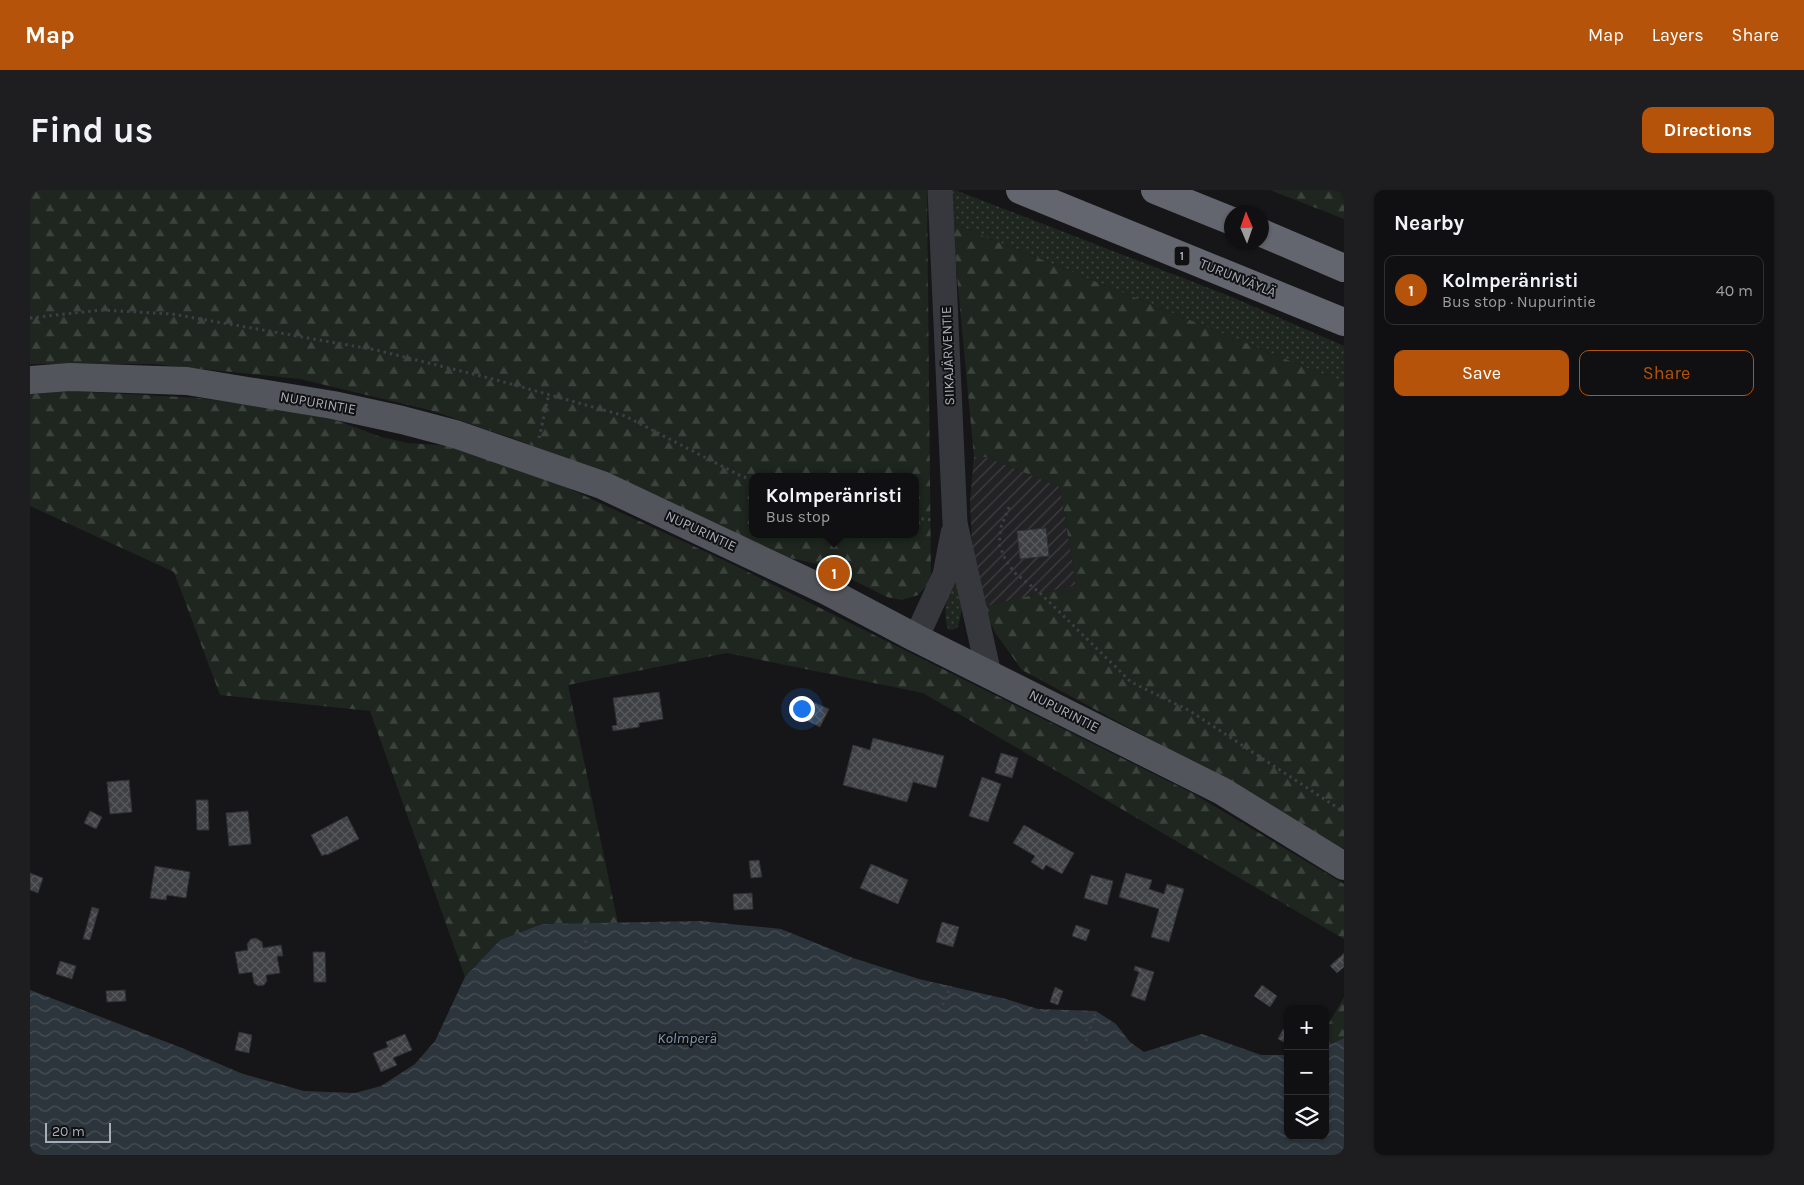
<!DOCTYPE html>
<html lang="en">
<head>
<meta charset="utf-8">
<style>
	body { margin:0; font-family:Karla,sans-serif; background:#1e1e20; color:#f1f3f6 }
	.controls { position:absolute; right:15px; bottom:15px; display:grid; overflow:hidden; border-radius:10px; box-shadow:0 1px 4px #0004 }
	.controls button { width:45px; height:45px; display:grid; place-items:center; padding:0; border:0; border-bottom:1px solid #303032; background:#101012; color:#f1f3f6; font:25px sans-serif }
	.compass { position:absolute; left:1194px; top:15px; width:45px; height:45px; border-radius:50%; background:#101012; box-shadow:0 1px 4px #0004; rotate:358deg }
	.scale { position:absolute; left:15px; bottom:12px; width:66px; box-sizing:border-box; padding-left:5px; border:2px solid #a8adb8; border-top:0; font-size:14px; line-height:18px; white-space:nowrap; color:#a8adb8; -webkit-text-stroke:4px #111113; paint-order:stroke }
	.you { position:absolute; left:771px; top:518px; width:18px; height:18px; margin:-12px; border:4px solid #fff; border-radius:50%; background:#1a73e8; box-shadow:0 0 0 8px #1a73e833 }
	.badge { display:grid; place-items:center; width:32px; height:32px; border-radius:50%; background:#b45309; color:#fff; font-size:16px; font-weight:700 }
	.pin { position:absolute; translate:-50% -50%; border:2px solid #fff; box-shadow:0 1px 5px #0006 }
	.popup { position:absolute; left:719px; top:283px; width:170px; height:65px; box-sizing:border-box; display:grid; place-content:center; border-radius:10px; background:#101012; filter:drop-shadow(0 1px 4px #0005); font-size:16px; white-space:nowrap; color:#9c9d9f }
	.popup b { font-size:19px; color:#f1f3f6 }
	.popup::after { content:''; position:absolute; left:50%; top:100%; margin-left:-10px; border:10px solid transparent; border-top-color:#101012 }
	.list { margin:0; padding:0; list-style:none }
	h2 { display:flex; justify-content:space-between; align-items:center; height:65px; margin:0; padding:0 20px; font-size:21px }
	h2 small { font-size:16px; font-weight:400; color:#9c9d9f }
	.list li { display:grid; grid-template-columns:32px 1fr auto; gap:15px; align-items:center; box-sizing:border-box; height:70px; margin:0 10px 10px; padding:0 10px; border:1px solid #303032; border-radius:10px }
	.list b { display:block; font-size:19px; white-space:nowrap }
	.list p { margin:0; font-size:16px; white-space:nowrap; color:#9c9d9f }
	.list em { font-size:16px; font-style:normal; color:#9c9d9f }
	.actions { display:flex; gap:10px; padding:15px 20px }
	.actions a { flex:1; padding:11px 0; border:1px solid #b45309; border-radius:10px; text-align:center; font-size:18px; color:#b45309 }
	.actions .main { background:#b45309; color:#fff }
	.icon { flex:none; width:28px; height:28px; fill:none; stroke:currentColor; stroke-width:2; stroke-linecap:round; stroke-linejoin:round }
	.map { position:relative; flex:none; width:1314px; height:965px; overflow:hidden; border-radius:10px }
	header { display:flex; align-items:center; gap:30px; box-sizing:border-box; height:70px; padding:0 25px; background:#b45309; color:#fff }
	header strong { font-size:24px }
	nav { display:flex; gap:28px; margin-inline-start:auto; font-size:18px }
	.intro { display:flex; align-items:center; justify-content:space-between; box-sizing:border-box; height:120px; padding:0 30px }
	h1 { margin:0; font-size:35px }
	.button { padding:12px 22px; border-radius:10px; background:#b45309; color:#fff; font-size:18px; font-weight:700 }
	main { display:flex; gap:30px; padding:0 30px }
	aside { flex:1; background:#101012; border-radius:10px; box-shadow:0 1px 4px #0004 }
	.map>svg:first-child { display:block }
	.industrial { fill:url(#industrial-furrows) }
	.grass { fill:url(#grass-dots) }
	.forest { fill:url(#forest-firs); fill-rule:evenodd }
	.water { fill:url(#water-waves) }
	.building { fill:url(#building-cross-hatch); stroke:#303034 }
	.lines { fill:none; stroke-linecap:round; stroke-linejoin:round }
	.path { stroke:#3d3f44; stroke-width:3; stroke-dasharray:2.5 4; stroke-linecap:butt }
	.minor { stroke:#37383d; stroke-width:25 }
	.major { stroke:#53555c; stroke-width:28 }
	.highway { stroke:#63666e; stroke-width:28 }
	.labels { text-anchor:middle; dominant-baseline:central; stroke-width:4; stroke-linejoin:round; paint-order:stroke }
	.shield { fill:#111113; stroke:#7b7e86; stroke-width:1 }
	.shield-label { font-size:12px; font-weight:bold; fill:#a8adb8 }
	.street-label { font-size:14px; fill:#a8adb8; stroke:#111113 }
	.water-label { font-size:15px; font-style:italic; fill:#7f9bb3; stroke:#111113 }
</style>
</head>
<body>
<header>
<strong>Map</strong>
<nav><a>Map</a><a>Layers</a><a>Share</a></nav>
</header>
<div class="intro"><h1>Find us</h1><a class="button">Directions</a></div>
<main>
<div class="map">
<svg width="1314" height="965" viewBox="0 0 1314 965">
	<defs>
		<pattern id="industrial-furrows" width="10" height="10" patternUnits="userSpaceOnUse" patternTransform="scale(1.25)"><rect width="10" height="10" fill="#222225"/><path d="M-1 1l2-2M0 10L10 0M9 11l2-2" fill="none" stroke="#3f3f43"/></pattern>
		<pattern id="grass-dots" width="8" height="8" patternUnits="userSpaceOnUse" patternTransform="scale(1.25)"><rect width="8" height="8" fill="#1e261f"/><path d="M2 2h.1M6 6h.1" fill="none" stroke="#3c433d" stroke-width="1.8" stroke-linecap="round"/></pattern>
		<pattern id="forest-firs" width="22" height="20" patternUnits="userSpaceOnUse" patternTransform="scale(1.25)"><rect width="22" height="20" fill="#1e261f"/><path d="M5 1l3.5 6h-7zM16 11l3.5 6h-7z" fill="#3c433d"/></pattern>
		<pattern id="water-waves" width="16" height="10" patternUnits="userSpaceOnUse" patternTransform="scale(1.25)"><rect width="16" height="10" fill="#2c353c"/><path d="M0 5q4-4 8 0t8 0" fill="none" stroke="#485056"/></pattern>
		<pattern id="building-cross-hatch" width="8" height="8" patternUnits="userSpaceOnUse" patternTransform="scale(1.25)"><rect width="8" height="8" fill="#404145"/><path d="M0 0l8 8M0 8l8-8" fill="none" stroke="#595a5e"/></pattern>
	</defs>
	<rect width="100%" height="100%" fill="#161618"/>
	<path class="industrial" d="M944 267H956L1030 297 1046 395 952 417 943 377 940 312Z"/>
	<path class="grass" d="M922 0H925L1202 107 1314 156V193L922 33Z
		M924 388C932 406 934 417 928 437L922 440 918 439C912 421 917 405 924 388Z"/>
	<path class="forest" d="M0 0H897L901 391 888 405 872 410 857 407 795 376 739 363 617 303 493 252 403 221 270 189 123 174H0ZM723 287H885V344H723Z
		M1240 0H1314V29Z
		M922 33 1314 193V659L1181 582 992 480 966 444 952 417 1046 395 1030 297 956 267H944Z
		M42 201 168 208 290 224 351 247 378 253 423 256 529 294 702 374 1164 604 1314 694V749L893 503 697 463 538 495 588 733 512 734 470 750 435 787 340 521 190 505 144 382 0 316V204Z
		M1314 807V848L1295 857V840Z"/>
	<path class="water" d="M670 731 751 739 823 768 889 789 976 809 1008 819 1066 821 1086 834 1100 852 1114 862 1172 844 1231 865H1258V946H1295V857L1314 848V965H0V800L147 856 213 884 274 901 325 903 351 896 385 874 405 851 435 787 470 750 512 734Z"/>
	<path class="building" d="M1016 338 1019 366 990 369 987 341Z
		M629 502 633 529 609 533V537L583 541 582 536 587 535 583 508Z
		M769 506 799 519 790 537 761 523Z
		M843 548 914 566 906 598 883 592 877 612 813 595 823 555 840 560Z
		M971 563 988 568 982 588 965 583Z
		M952 587 971 594 958 632 939 626Z
		M99 590 102 622 80 624 77 592Z
		M166 610H178L179 640H167Z
		M60 621 72 627 66 639 54 633Z
		M218 621 221 654 199 656 196 623Z
		M317 626 329 649 297 665 296 664 292 666 281 645Z
		M994 635 1044 663 1032 684 1016 675 1013 680 1001 672 1005 666 983 653Z
		M729 670 732 687 721 688 719 671Z
		M841 674 878 690 868 714 830 698Z
		M125 676 160 682 156 708 137 705 136 710 120 708Z
		M0 683 13 688 8 703 0 700Z
		M1096 683 1122 690 1119 699 1134 704 1137 694 1154 699 1139 752 1121 747 1129 719 1089 707Z
		M1061 685 1083 691 1077 715 1054 708Z
		M722 703 723 719 704 720 703 704Z
		M62 717 69 719 60 750 53 749Z
		M912 732 929 737 923 757 906 752Z
		M1046 735 1060 740 1056 751 1042 746Z
		M226 748 232 752 233 758 251 755 253 766H247L250 783 236 785 237 791 234 795 228 796 224 793 222 782 209 784 205 762 218 760 217 754 221 749Z
		M283 762H295L296 792H284Z
		M1314 763V777L1307 783 1300 776Z
		M30 771 46 776 42 789 26 784Z
		M1105 776 1124 782 1115 811 1101 806 1109 782 1104 780Z
		M1232 795 1247 806 1240 817 1224 806Z
		M1025 797 1033 801 1028 815 1020 812Z
		M95 800 96 811 77 812 76 801Z
		M1253 839 1258 842V854L1248 849Z
		M209 842 222 845 219 863 205 860Z
		M375 844 382 860 363 868 367 875 351 882 343 863 358 857 356 852Z"/>
	<g class="lines">
		<path class="path" d="M0 128 71 120 142 124 346 160 463 189 595 226 711 286 723 290
			M509 248 519 204
			M979 317 971 337 969 354 976 371 985 383 1010 403 1101 492 1160 521 1314 622
			M885 328 902 330
			M555 731 556 763
			M910 821 921 796
			M1056 851 1066 821"/>
		<path class="minor" d="M910 0 925 333 959 484
			M886 448 915 385 923 343"/>
		<path class="major" d="M0 190 40 187 157 191 303 215 372 230 425 244 572 295 797 401 886 448 1192 601 1314 676"/>
		<path class="highway" d="M990 0 1314 132
			M1125 0 1202 31
			M1232 43 1314 78"/>
	</g>
	<g class="labels">
		<rect class="shield" x="1144.5" y="56.5" width="15" height="19" rx="4"/>
		<g class="shield-label">
			<text x="1152" y="66">1</text>
		</g>
		<g class="street-label">
			<text transform="translate(1208 88) rotate(22)">TURUNVÄYLÄ</text>
			<text transform="translate(918 166) rotate(-92)">SIIKAJÄRVENTIE</text>
			<text transform="translate(288 213) rotate(10)">NUPURINTIE</text>
			<text transform="translate(671 341) rotate(25)">NUPURINTIE</text>
			<text transform="translate(1034 521) rotate(27)">NUPURINTIE</text>
		</g>
		<g class="water-label">
			<text x="657" y="848">Kolmperä</text>
		</g>
	</g>
</svg>
<div class="controls">
<button>+</button>
<button>−</button>
<button><svg class="icon" aria-label="layers" viewBox="0 0 24 24"><path d="M12 4l9 5-9 5-9-5zM3 14l9 5 9-5"/></svg></button>
</div>
<svg class="compass" viewBox="-18 -18 36 36"><path d="M0-13l5 13h-10z" fill="#e53935"/><path d="M0 13l5-13h-10z" fill="#9c9d9f"/></svg>
<div class="scale">20 m</div>
<div class="you"></div>
<div class="pin badge" style="left:804px;top:383px">1</div>
<div class="popup"><b>Kolmperänristi</b>Bus stop</div>
</div>
<aside>
<h2>Nearby<small></small></h2>
<ul class="list">
<li><span class="badge">1</span><div><b>Kolmperänristi</b><p>Bus stop · Nupurintie</p></div><em>40 m</em></li>
</ul>
<div class="actions"><a class="main">Save</a><a>Share</a></div>
</aside>
</main>
</body>
</html>
